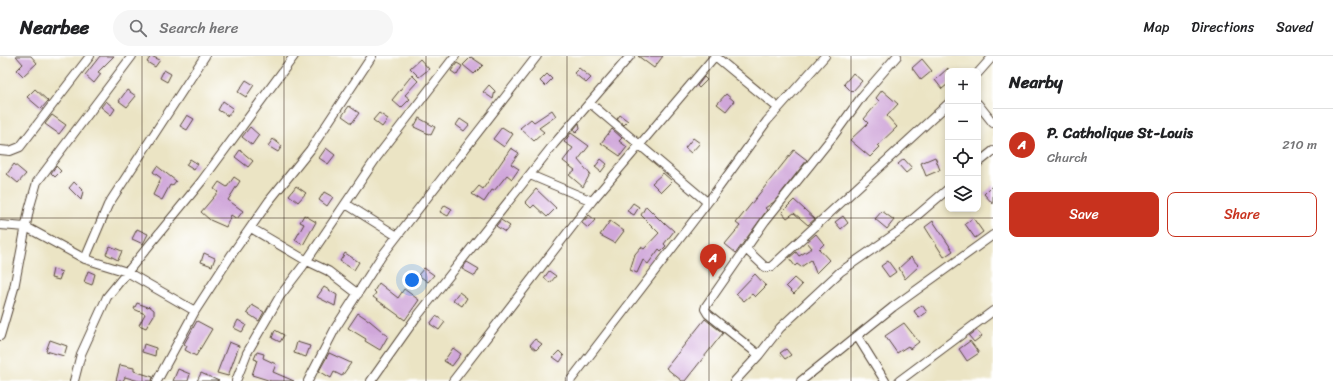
<!DOCTYPE html>
<html lang="en">
<head>
<meta charset="utf-8">
<style>
	body { margin:0; font-family:Sriracha,sans-serif; background:#f6f6f6; color:#202124 }
	.controls { position:absolute; right:12px; top:12px; display:grid; overflow:hidden; border-radius:8px; box-shadow:0 2px 6px #0003 }
	.controls button { width:36px; height:36px; display:grid; place-items:center; padding:0; border:0; border-bottom:1px solid #e0e0e0; background:#fff; color:#202124; font:20px sans-serif }
	.you { position:absolute; left:412px; top:224px; width:14px; height:14px; margin:-10px; border:3px solid #fff; border-radius:50%; background:#1a73e8; box-shadow:0 0 0 6px #1a73e833 }
	.badge { display:grid; place-items:center; width:26px; height:26px; border-radius:50%; background:#c8321e; color:#fff; font-size:13px; font-weight:700 }
	.pin { position:absolute; translate:-50% -33px; filter:drop-shadow(0 1px 2px #0008) }
	.pin::after { content:''; position:absolute; top:21px; width:14px; height:12px; background:inherit; clip-path:polygon(0 0,100% 0,50% 100%) }
	.list { margin:0; padding:0; list-style:none }
	h2 { display:flex; justify-content:space-between; align-items:center; height:52px; margin:0; padding:0 16px; font-size:17px }
	h2 small { font-size:13px; font-weight:400; color:#757577 }
	.list li { display:grid; grid-template-columns:26px 1fr auto; gap:12px; align-items:center; box-sizing:border-box; height:72px; padding:0 16px; border-top:1px solid #e0e0e0 }
	.list b { display:block; font-size:15px; white-space:nowrap }
	.list p { margin:0; font-size:13px; white-space:nowrap; color:#757577 }
	.list em { font-size:13px; font-style:normal; color:#757577 }
	.actions { display:flex; gap:8px; padding:12px 16px }
	.actions a { flex:1; padding:9px 0; border:1px solid #c8321e; border-radius:8px; text-align:center; font-size:14px; color:#c8321e }
	.actions .main { background:#c8321e; color:#fff }
	.icon { flex:none; width:22px; height:22px; fill:none; stroke:currentColor; stroke-width:2; stroke-linecap:round; stroke-linejoin:round }
	.map { position:relative; flex:none; width:993px; height:325px; overflow:hidden }
	header { display:flex; align-items:center; gap:24px; box-sizing:border-box; height:56px; padding:0 20px; background:#fff; border-bottom:1px solid #e0e0e0 }
	header strong { font-size:19px }
	nav { display:flex; gap:22px; margin-inline-start:auto; font-size:14px }
	.search { width:280px; height:36px; background:#f6f6f6; display:flex; align-items:center; gap:10px; box-sizing:border-box; padding:0 14px; border-radius:22px; color:#757577; font-size:15px }
	main { display:flex }
	aside { flex:1; background:#fff }
	.map>svg:first-child { display:block }
	.building { fill:#d0a7da }
	.lines { fill:none; stroke-linecap:round; stroke-linejoin:round }
	.minor-casing { stroke:#554637; stroke-width:10 }
	.minor { stroke:#fff; stroke-width:8 }
	.grid { fill:none; stroke:#3b2a1e; stroke-width:1; stroke-opacity:0.55 }
</style>
</head>
<body>
<header>
<strong>Nearbee</strong>
<div class="search"><svg class="icon" aria-label="search" viewBox="0 0 24 24"><circle cx="10" cy="10" r="6"/><path d="M15 15l6 6"/></svg>Search here</div>
<nav><a>Map</a><a>Directions</a><a>Saved</a></nav>
</header>
<main>
<div class="map">
<svg width="993" height="325" viewBox="0 0 993 325">
	<rect width="100%" height="100%" fill="#fff"/>
	<filter id="ink" filterUnits="userSpaceOnUse"><feTurbulence type="fractalNoise" baseFrequency=".025" numOctaves="2"/><feDisplacementMap in="SourceGraphic" scale="8" xChannelSelector="R" yChannelSelector="G"/><feConvolveMatrix kernelMatrix="1 2 1 2 8 2 1 2 1" color-interpolation-filters="sRGB"/></filter>
	<filter id="wash" filterUnits="userSpaceOnUse"><feTurbulence type="fractalNoise" baseFrequency=".012" numOctaves="4" result="noise"/><feDisplacementMap in="SourceGraphic" scale="16" xChannelSelector="R" yChannelSelector="G"/><feGaussianBlur stdDeviation="0.9" result="paint"/><feColorMatrix in="noise" values="0 0 0 0 0 0 0 0 0 0 0 0 0 0 0 0 0 1.4 0 .05"/><feComposite in="paint" operator="in"/></filter>
	<g filter="url(#wash)">
		<rect width="100%" height="100%" fill="#ebe4c4"/>
		<g id="blocks">
			<path class="building" d="M16 0H31L37 7 23 20 17 14 23 8Z
				M100 0H114L98 16 101 18 94 27 85 19Z
				M151 0 160 4 155 11 147 6Z
				M638 0H663L654 12Z
				M471 1 483 9 474 18 463 9Z
				M420 3 429 13 419 21 410 12Z
				M922 3 932 15 921 24 912 12Z
				M457 7 462 10 457 19 451 15Z
				M579 12 591 22 586 27 574 17Z
				M948 12V28L942 33 935 24Z
				M164 14 171 18 167 26 160 22Z
				M853 17 862 25 852 36 844 28Z
				M547 18 552 23 545 30 540 25Z
				M412 19 418 25 405 39 410 43 401 52 392 44Z
				M704 21 707 24 699 32 697 30Z
				M246 24 254 29 246 41 238 36Z
				M489 29 495 35 493 43 483 36Z
				M35 33 48 45 41 53 27 41Z
				M127 34 136 40 127 51 119 45Z
				M882 34 898 48 887 60 897 71 878 89 880 91 870 101 850 84 868 67 864 63 879 45 876 42Z
				M726 38 734 45 726 55 717 48Z
				M106 45 115 53 111 59 101 51Z
				M223 45 233 52 228 60 218 54Z
				M349 50 359 57 352 67 342 60Z
				M552 54 556 60 539 72 544 76 534 85 520 72 531 63 534 66Z
				M379 57 388 63 382 71 373 64Z
				M52 59 66 69 59 78 45 68Z
				M187 59 194 63 187 74 180 70Z
				M620 59 628 65 624 69 617 63Z
				M419 62 435 71 431 79 414 71Z
				M460 63 469 69 464 75 456 69Z
				M579 67 580 72 575 77 574 73Z
				M250 71 259 79 252 89 242 81Z
				M502 71 513 78 504 91 493 83Z
				M612 73 622 82 619 85 627 91 620 100 601 87Z
				M571 77 589 90 578 104 590 118 583 131 569 119 575 114 563 105 573 92 564 86Z
				M693 82 700 87 691 97 685 92Z
				M273 83 282 90 278 96 268 90Z
				M326 92 335 99 328 108 319 102Z
				M511 92 519 97 511 108 519 113 512 123 507 119 494 135 492 134 484 146 472 138 479 130 483 133Z
				M240 94 253 105 248 111 235 101Z
				M794 94 807 104 774 146 765 152 767 154 736 197 725 188 740 170 736 167Z
				M935 101 940 114 926 120 921 107Z
				M190 103 198 108 194 114 186 109Z
				M601 103 607 108 601 116 595 111Z
				M904 103 912 112 906 117 898 108Z
				M14 108 26 118 18 127 7 118Z
				M56 110 61 115 55 121 51 117Z
				M157 110 176 125 172 130 170 129 162 144 153 139 161 122 153 116Z
				M663 117 672 125 661 136 652 127Z
				M234 121 240 125 228 144 243 155 237 163 231 159 226 171 210 164 201 156 218 136 214 133 219 126 227 131Z
				M74 126 83 135 81 144 69 132Z
				M993 129V148L984 138Z
				M296 130 306 137 298 146 289 139Z
				M536 133 556 152 547 161 534 149 531 152 525 146Z
				M324 136 333 141 327 150 319 144Z
				M794 144 815 163 808 169 794 157 787 162 782 156Z
				M633 147 639 151 634 159 627 155Z
				M445 149 452 153 448 160 440 156Z
				M646 150 664 168 665 167 674 175 664 188 666 190 661 195 659 193 648 208 643 204 637 217 630 214 635 198 641 191 644 193 659 177 641 159Z
				M882 155 894 164 887 173 875 163Z
				M304 159 316 166 303 189 295 184 304 168 300 166Z
				M589 159 595 164 588 172 582 167Z
				M843 160 848 167 841 173 835 166Z
				M973 162 983 176 975 182 965 168Z
				M501 164 510 170 505 176 496 170Z
				M610 165 624 175 615 187 600 179Z
				M933 165 953 195 944 201 925 171Z
				M137 173 148 178 143 188 132 183Z
				M816 178 824 188 819 193 829 204 816 217 811 204 801 211 797 208 795 210 789 202 796 196 799 200 812 192 807 186Z
				M110 190 122 195 118 204 106 198Z
				M204 197 215 202 212 210 201 206Z
				M345 197 359 206 354 214 340 205Z
				M911 201 919 210 905 223 899 212Z
				M888 205 896 216 889 221 881 210Z
				M467 206 479 213 475 220 462 213Z
				M424 212 434 219 428 226 418 219Z
				M53 213 62 216 59 224 51 222Z
				M88 215 95 218 92 229 84 226Z
				M549 215 556 220 550 227 544 222Z
				M755 218 766 230 755 241 752 238 744 245 736 238Z
				M794 222 802 229 794 238 786 230Z
				M379 227 398 242 404 233 419 244 405 264 373 241 376 237 374 235Z
				M324 231 337 239 335 250 317 241Z
				M459 236 467 242 462 250 453 244Z
				M137 247 148 251 149 250 154 254V259L146 272 139 269 145 258 134 253Z
				M252 249 264 256 259 265 247 257Z
				M922 249 927 256 919 262 914 255Z
				M358 257 370 265 388 280 380 294 365 285 366 283 348 272Z
				M436 260 445 266 439 274 430 268Z
				M705 263 723 277 685 325H682L666 312Z
				M238 264 246 269 242 276 234 272Z
				M197 265 212 273 196 300 185 294 187 290 184 288Z
				M904 267 919 286 910 293 908 290 897 297 885 280Z
				M275 274 284 279 280 286 272 282Z
				M977 274 982 280 974 286 969 280Z
				M535 283 542 288 536 294 530 289Z
				M50 284 67 290 64 300 46 295Z
				M970 285 979 297 967 305 959 293Z
				M229 286 239 290 228 320 217 317Z
				M297 286 310 290 306 301 294 297Z
				M144 288 156 292 155 300 142 296Z
				M453 292 461 298 452 310 444 305Z
				M786 293 791 299 785 303 780 297Z
				M559 295 564 300 560 306 553 301Z
				M257 296 264 298 263 302 276 308 273 316 294 325H271L252 319 257 304 254 303Z
				M329 297 351 307 342 320 334 316 331 322 319 315Z
				M120 309 134 312V315L153 321 152 325H139L125 321 123 325H116Z
				M178 313 190 318 188 325H173Z
				M201 317 219 325H197Z"/>
		</g>
	</g>
	<g filter="url(#ink)">
		<use href="#blocks" fill-opacity="0" stroke="#554637" stroke-width="1"/>
		<g class="lines">
			<defs>
				<path id="minor" d="M715 0 778 52
					M978 17 993 0
					M590 47 707 146
					M978 48 993 67
					M0 94 10 95 20 91 90 0
					M978 107 993 95
					M530 119 592 145
					M346 148 397 180
					M0 169 26 171 85 203 127 216 195 255
					M251 172 307 205 328 215 358 238
					M747 194 765 211H771L948 48
					M85 203 108 149 205 0
					M0 280 14 232 29 154 37 126 132 0
					M857 280 885 325
					M759 299 780 272 840 216 899 175 948 133
					M74 325 81 298 107 241 201 126 294 0
					M157 325 195 255 232 198 269 145 310 94 372 0
					M236 325 247 297 280 240 303 210 377 101 455 0
					M308 325 336 271 381 201 537 0
					M371 325 415 263 554 88 630 0
					M453 325 592 145 715 0
					M570 325 714 138 767 65 825 0
					M735 325 759 299 708 258 705 253 706 250 765 165 834 79 863 39 897 0
					M801 325 893 251 993 179
					M899 325 993 255"/>
			</defs>
			<use href="#minor" class="minor-casing"/>
			<use href="#minor" class="minor"/>
		</g>
	</g>
	<path class="grid" d="M142 0V325M284 0V325M426 0V325M567 0V325M709 0V325M851 0V325M0 162H993"/>
</svg>
<div class="controls">
<button>+</button>
<button>−</button>
<button><svg class="icon" aria-label="locate" viewBox="0 0 24 24"><circle cx="12" cy="12" r="6"/><path d="M12 2v4M12 18v4M2 12h4M18 12h4"/></svg></button>
<button><svg class="icon" aria-label="layers" viewBox="0 0 24 24"><path d="M12 4l9 5-9 5-9-5zM3 14l9 5 9-5"/></svg></button>
</div>
<div class="you"></div>
<div class="pin badge" style="left:713px;top:221px">A</div>
</div>
<aside>
<h2>Nearby<small></small></h2>
<ul class="list">
<li><span class="badge">A</span><div><b>P. Catholique St-Louis</b><p>Church</p></div><em>210 m</em></li>
</ul>
<div class="actions"><a class="main">Save</a><a>Share</a></div>
</aside>
</main>
</body>
</html>
